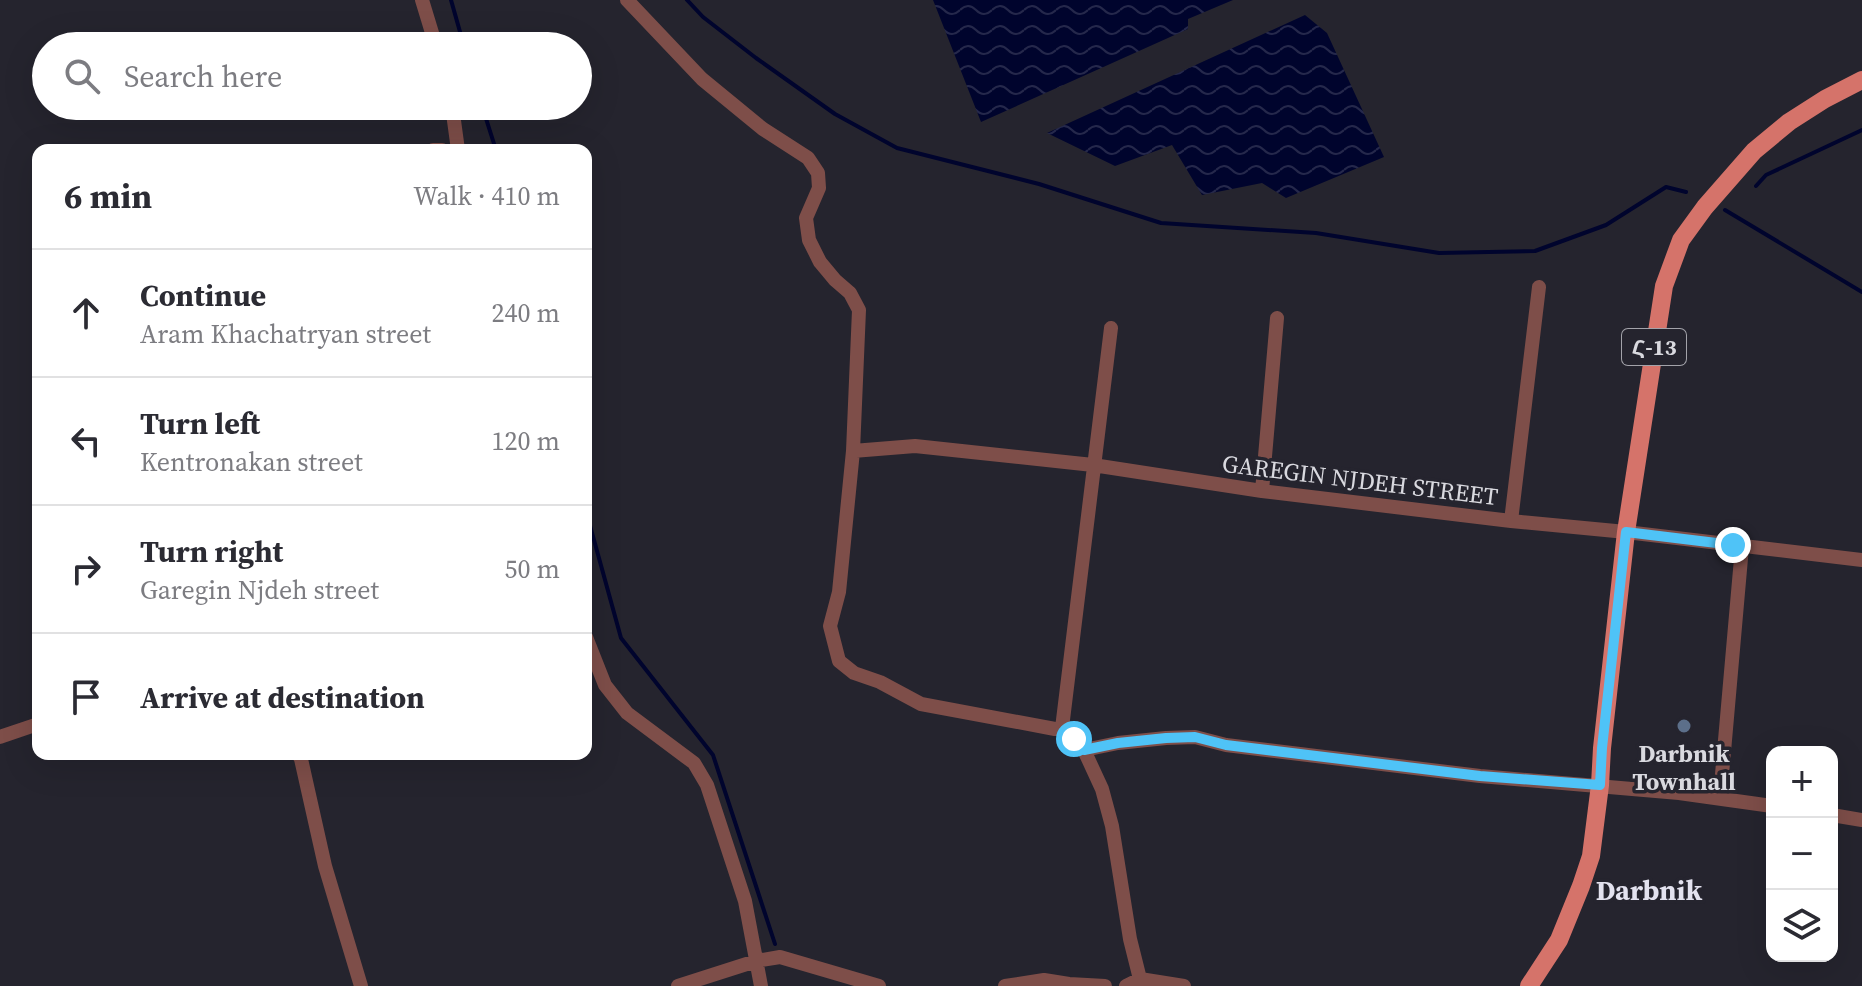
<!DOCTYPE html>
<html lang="en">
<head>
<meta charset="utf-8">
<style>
	body { margin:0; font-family:"Source Serif 4","Noto Sans Armenian",serif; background:#f2f2f3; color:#2b2b33 }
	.controls { position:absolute; right:24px; bottom:24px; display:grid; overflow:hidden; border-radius:16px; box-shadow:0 8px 32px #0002 }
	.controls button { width:72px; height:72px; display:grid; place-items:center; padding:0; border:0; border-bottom:2px solid #e1e1e2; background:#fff; color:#2b2b33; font:40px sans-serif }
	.stop { position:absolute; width:24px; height:24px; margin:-18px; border:6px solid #4fc3f7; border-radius:50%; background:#fff }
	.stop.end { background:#4fc3f7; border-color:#fff; box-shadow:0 2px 8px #0008 }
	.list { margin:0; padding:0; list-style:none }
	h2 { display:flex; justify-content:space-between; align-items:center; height:104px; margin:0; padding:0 32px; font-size:34px }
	h2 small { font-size:26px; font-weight:400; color:#7c7c81 }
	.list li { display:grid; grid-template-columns:52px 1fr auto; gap:24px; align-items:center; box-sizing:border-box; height:128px; padding:0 32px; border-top:2px solid #e1e1e2 }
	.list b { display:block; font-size:30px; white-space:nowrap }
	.list p { margin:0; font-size:26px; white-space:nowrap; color:#7c7c81 }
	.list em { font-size:26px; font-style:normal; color:#7c7c81 }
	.icon { flex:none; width:44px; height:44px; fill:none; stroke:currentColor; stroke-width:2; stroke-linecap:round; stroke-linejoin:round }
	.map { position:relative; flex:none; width:1862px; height:986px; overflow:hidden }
	.search { position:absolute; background:#fff; box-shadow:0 8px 32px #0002; left:32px; top:32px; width:560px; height:88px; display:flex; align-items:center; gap:20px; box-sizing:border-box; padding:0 28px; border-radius:44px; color:#7c7c81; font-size:30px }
	.panel { position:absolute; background:#fff; box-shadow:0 8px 32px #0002; left:32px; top:144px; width:560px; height:616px; border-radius:16px }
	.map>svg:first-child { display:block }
	.water { fill:url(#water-waves) }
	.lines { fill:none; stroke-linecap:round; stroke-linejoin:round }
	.stream { stroke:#00042d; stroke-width:4 }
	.minor { stroke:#7e4e49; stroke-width:14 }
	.major { stroke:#d5736a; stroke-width:18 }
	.route { stroke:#4fc3f7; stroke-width:10 }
	.service-dot { fill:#5c6f8a; stroke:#25242e; stroke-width:3 }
	.labels { text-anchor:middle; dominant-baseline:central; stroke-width:7; stroke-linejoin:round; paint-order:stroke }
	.shield { fill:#25242e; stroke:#a3a3aa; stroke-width:2 }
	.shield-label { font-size:22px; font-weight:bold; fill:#d9d9df }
	.street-label { font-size:24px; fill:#d9d9df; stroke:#25242e }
	.poi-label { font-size:24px; font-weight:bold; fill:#d9d9df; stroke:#25242e }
	.quarter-label { font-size:28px; font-weight:bold; fill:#e3e2ef; stroke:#25242e }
</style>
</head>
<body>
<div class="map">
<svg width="1862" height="986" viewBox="0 0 1862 986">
	<defs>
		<pattern id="water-waves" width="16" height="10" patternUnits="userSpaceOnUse" patternTransform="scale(2)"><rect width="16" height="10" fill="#00042d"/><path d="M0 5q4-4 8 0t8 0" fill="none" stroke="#25284b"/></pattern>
	</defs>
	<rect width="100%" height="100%" fill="#25242e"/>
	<path class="water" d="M933 0H1233L1188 19V29L981 122Z
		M1305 15 1327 33 1384 157 1286 198 1262 183 1202 195 1172 145 1115 166 1047 133Z"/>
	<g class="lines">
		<path class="stream" d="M451 0 464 46
			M687 0 703 17 756 58 835 114 897 148 1039 184 1161 223 1316 233 1439 253 1535 251 1606 225 1666 187 1686 192
			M482 106 496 150
			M1756 186 1766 175 1862 130
			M1725 210 1862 292
			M586 511 621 638 713 755 775 944"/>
		<path class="minor" d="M422 0 436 46
			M627 0 702 79 763 129 808 158 818 173 819 188 806 218 809 240 820 262 835 280 850 293 859 310 853 451 839 592 830 626 839 661 854 673 880 682 921 704 1055 729 1062 728 1084 750 1102 789 1112 826 1130 939 1140 979
			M452 106 458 150
			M433 150H442
			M853 451 915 446 1093 465 1262 491 1511 521 1626 532 1862 560
			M1262 491 1277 318
			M1511 521 1539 287
			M586 637 605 685 627 713 694 763 707 785 745 901 761 986
			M1062 728 1111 328
			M0 737 38 724
			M1084 750 1118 743 1166 738 1195 737 1226 745 1480 776 1679 793 1772 806
			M298 754 301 759 325 866 361 986
			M1720 797 1742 547
			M1832 815 1862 820
			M678 986 756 961 780 957 879 986
			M1005 986 1044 980 1069 984 1105 986
			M1126 986 1140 979 1184 986"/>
		<path class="major" d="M1529 986 1559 940 1581 886 1591 856 1600 785 1602 748 1626 532 1664 286 1681 240 1705 207 1754 151 1789 122 1825 99 1862 80"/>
	</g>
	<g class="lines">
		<path class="route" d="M1074 739 1084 750 1118 743 1166 738 1195 737 1226 745 1480 776 1600 785 1602 748 1626 532 1733 545"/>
	</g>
	<circle class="service-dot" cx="1684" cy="726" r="8"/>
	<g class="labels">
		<rect class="shield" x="1622" y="329" width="64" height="36" rx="6"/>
		<g class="shield-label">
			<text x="1654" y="347">Հ-13</text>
		</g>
		<g class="street-label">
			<text transform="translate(1360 480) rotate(7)">GAREGIN NJDEH STREET</text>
		</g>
		<g class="poi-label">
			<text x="1684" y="753">Darbnik<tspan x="1684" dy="28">Townhall</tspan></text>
		</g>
		<g class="quarter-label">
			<text x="1649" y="890">Darbnik</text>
		</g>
	</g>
</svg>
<div class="controls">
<button>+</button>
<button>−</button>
<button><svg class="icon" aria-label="layers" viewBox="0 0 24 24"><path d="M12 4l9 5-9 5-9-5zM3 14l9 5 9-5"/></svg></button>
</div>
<div class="stop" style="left:1074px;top:739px"></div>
<div class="stop end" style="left:1733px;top:545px"></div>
<div class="search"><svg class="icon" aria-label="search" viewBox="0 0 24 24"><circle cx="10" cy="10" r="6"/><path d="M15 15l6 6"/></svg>Search here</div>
<section class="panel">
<h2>6 min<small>Walk · 410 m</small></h2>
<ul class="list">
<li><svg class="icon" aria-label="ahead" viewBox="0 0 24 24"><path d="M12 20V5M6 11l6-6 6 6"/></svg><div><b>Continue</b><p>Aram Khachatryan street</p></div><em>240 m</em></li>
<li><svg class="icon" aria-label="left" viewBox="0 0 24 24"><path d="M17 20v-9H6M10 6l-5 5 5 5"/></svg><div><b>Turn left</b><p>Kentronakan street</p></div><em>120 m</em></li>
<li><svg class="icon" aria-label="right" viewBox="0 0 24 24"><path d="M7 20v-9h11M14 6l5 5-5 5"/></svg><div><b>Turn right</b><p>Garegin Njdeh street</p></div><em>50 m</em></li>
<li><svg class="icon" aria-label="arrive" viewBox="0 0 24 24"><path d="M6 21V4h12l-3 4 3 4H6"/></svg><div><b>Arrive at destination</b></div></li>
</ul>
</section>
</div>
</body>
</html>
